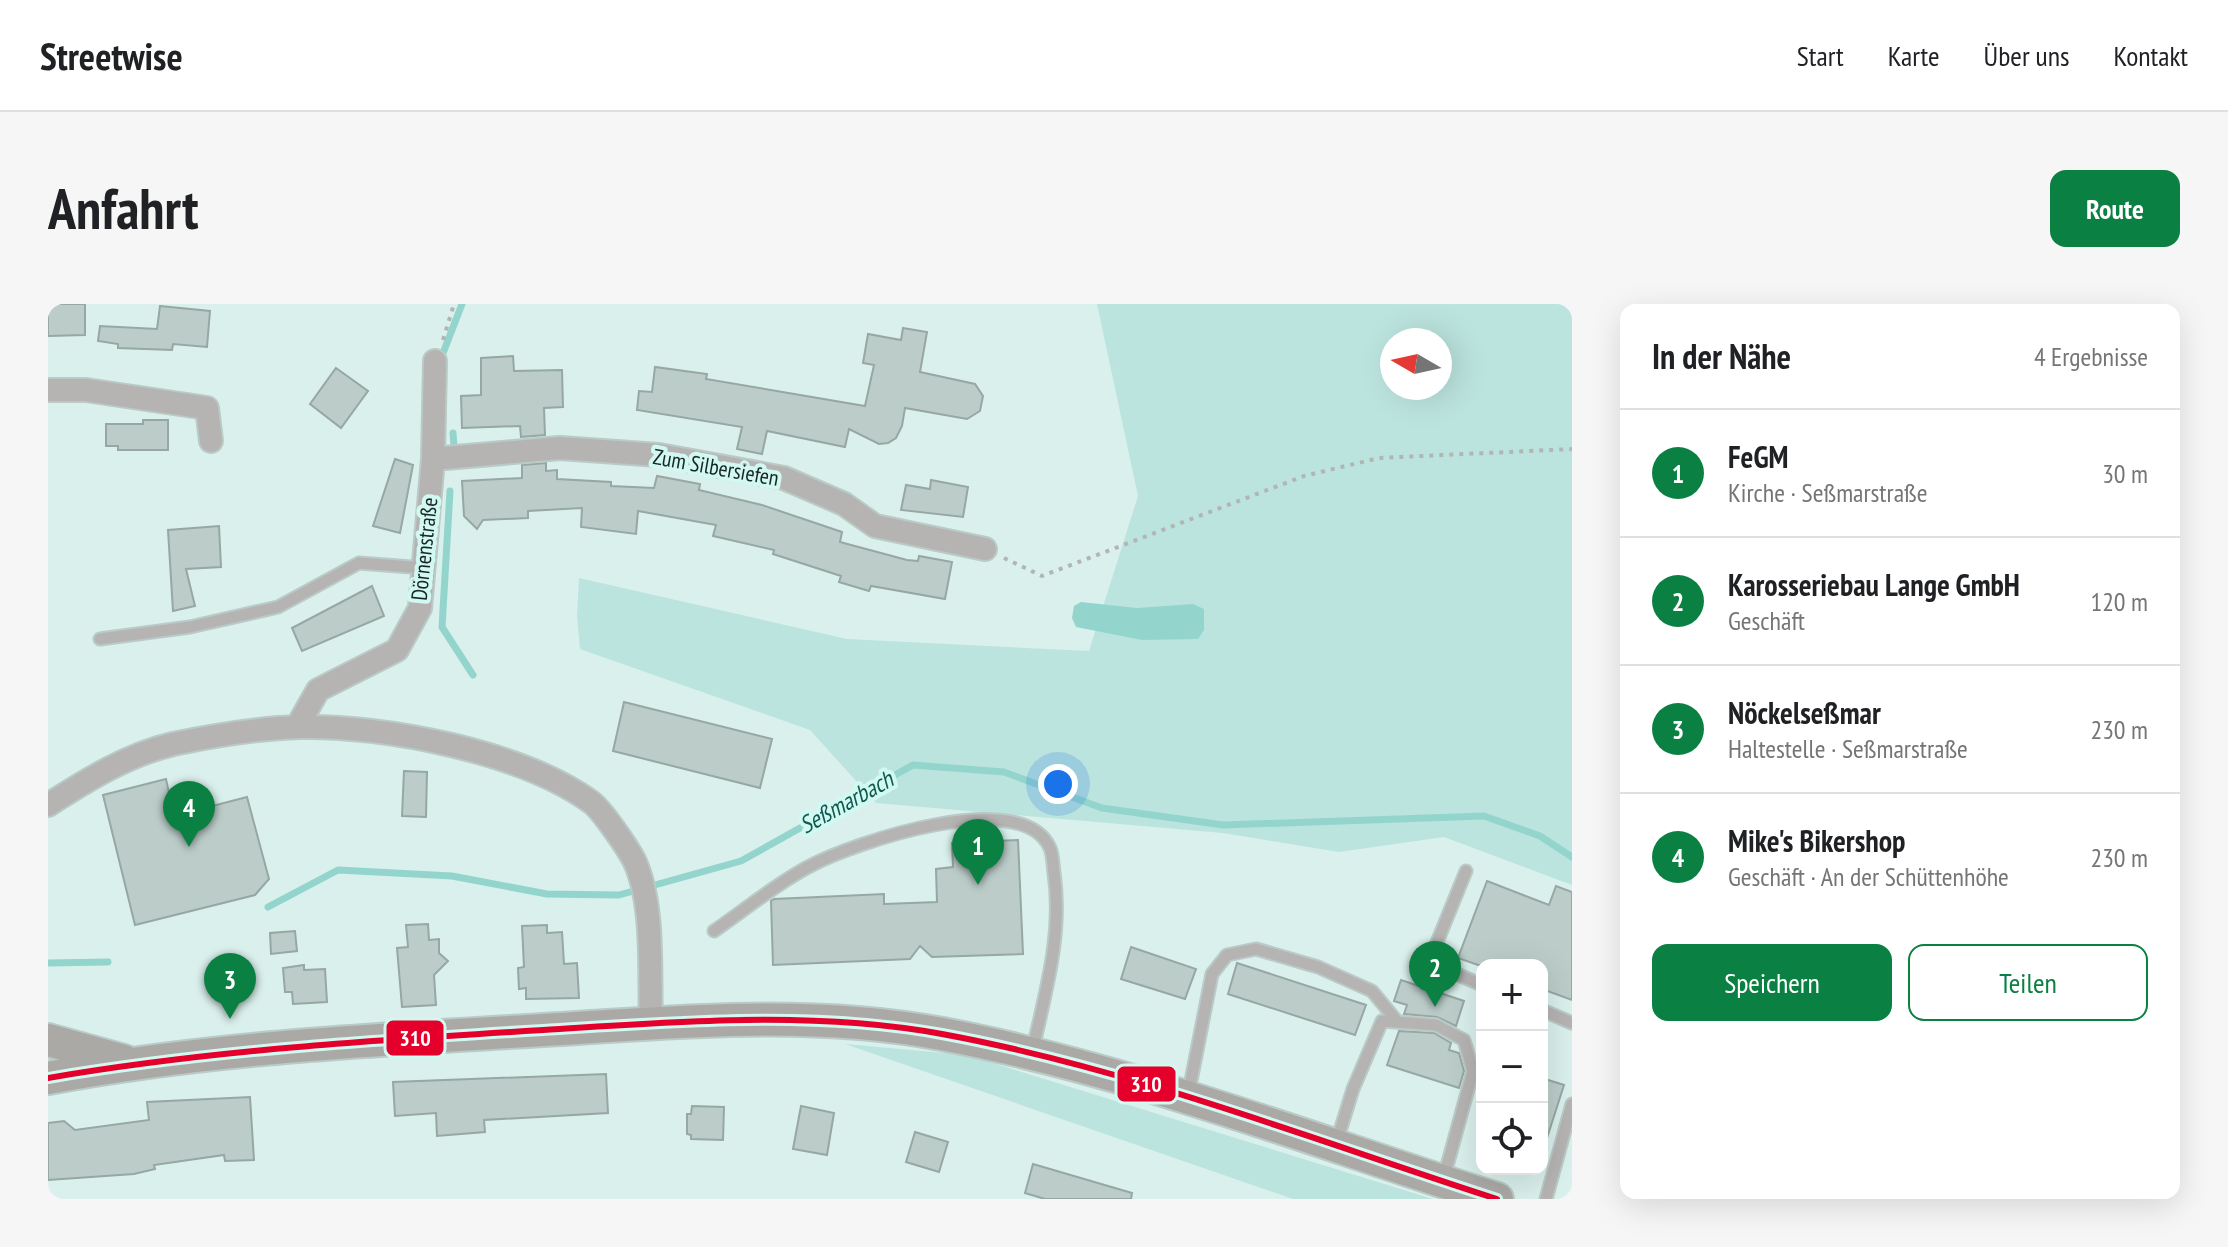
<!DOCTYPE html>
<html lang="de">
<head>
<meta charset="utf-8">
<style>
	body { margin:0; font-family:"PT Sans Narrow",sans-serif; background:#f6f6f6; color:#202124 }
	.controls { position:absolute; right:24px; bottom:24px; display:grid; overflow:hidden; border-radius:16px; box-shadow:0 8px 32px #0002 }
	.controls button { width:72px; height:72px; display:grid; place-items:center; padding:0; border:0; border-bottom:2px solid #e0e0e0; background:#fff; color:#202124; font:40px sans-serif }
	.compass { position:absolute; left:1332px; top:24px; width:72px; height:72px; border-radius:50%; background:#fff; box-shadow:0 8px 32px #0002; rotate:279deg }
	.you { position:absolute; left:1010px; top:480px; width:28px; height:28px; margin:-20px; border:6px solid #fff; border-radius:50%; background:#1a73e8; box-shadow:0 0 0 12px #1a73e833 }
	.badge { display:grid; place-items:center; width:52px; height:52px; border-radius:50%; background:#0b8043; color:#fff; font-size:26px; font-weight:700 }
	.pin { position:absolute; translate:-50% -66px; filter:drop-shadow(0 2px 4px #0008) }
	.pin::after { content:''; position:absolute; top:42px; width:28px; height:24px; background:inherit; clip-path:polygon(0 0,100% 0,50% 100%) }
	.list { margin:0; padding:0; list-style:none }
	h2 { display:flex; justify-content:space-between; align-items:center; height:104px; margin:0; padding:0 32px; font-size:34px }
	h2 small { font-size:26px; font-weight:400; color:#757577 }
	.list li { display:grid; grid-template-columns:52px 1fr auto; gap:24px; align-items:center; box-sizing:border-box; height:128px; padding:0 32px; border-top:2px solid #e0e0e0 }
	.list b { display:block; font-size:30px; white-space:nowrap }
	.list p { margin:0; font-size:26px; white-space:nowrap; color:#757577 }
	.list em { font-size:26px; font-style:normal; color:#757577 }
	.actions { display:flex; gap:16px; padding:24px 32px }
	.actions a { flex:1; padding:18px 0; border:2px solid #0b8043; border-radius:16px; text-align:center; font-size:28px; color:#0b8043 }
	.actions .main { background:#0b8043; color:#fff }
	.icon { flex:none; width:44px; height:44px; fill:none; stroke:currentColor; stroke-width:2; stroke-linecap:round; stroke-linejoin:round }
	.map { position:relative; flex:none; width:1524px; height:895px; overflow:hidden; border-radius:16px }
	header { display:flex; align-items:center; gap:48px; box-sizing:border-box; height:112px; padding:0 40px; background:#fff; border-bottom:2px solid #e0e0e0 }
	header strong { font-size:38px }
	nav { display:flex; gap:44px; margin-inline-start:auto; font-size:28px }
	.intro { display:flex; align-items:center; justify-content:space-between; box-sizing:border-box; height:192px; padding:0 48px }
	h1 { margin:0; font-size:56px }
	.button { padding:20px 36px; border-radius:16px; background:#0b8043; color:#fff; font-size:28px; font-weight:700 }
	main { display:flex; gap:48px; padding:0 48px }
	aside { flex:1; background:#fff; border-radius:16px; box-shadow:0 8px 32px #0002 }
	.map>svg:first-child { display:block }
	.green { fill:#bce4de; fill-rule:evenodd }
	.water { fill:#93d5cc }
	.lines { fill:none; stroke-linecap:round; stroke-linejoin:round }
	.stream { stroke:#93d5cc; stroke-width:7 }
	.building { fill:#bbccc9; stroke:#96a7a4; stroke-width:2 }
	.lane-casing { stroke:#b9cac7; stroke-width:15 }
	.street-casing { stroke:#b9cac7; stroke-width:26 }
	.secondary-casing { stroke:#b9cac7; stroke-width:36 }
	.path { stroke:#b1b5b3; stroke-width:4; stroke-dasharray:4 6; stroke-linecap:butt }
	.lane { stroke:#b5b4b2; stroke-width:11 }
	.street { stroke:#b5b4b2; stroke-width:22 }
	.secondary { stroke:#aaa9a5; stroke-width:32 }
	.bus-1-casing { stroke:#d2f8f2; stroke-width:12 }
	.bus-1 { stroke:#e4002b; stroke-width:6 }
	.labels { text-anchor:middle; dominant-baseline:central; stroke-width:8; stroke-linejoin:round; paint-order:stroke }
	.street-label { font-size:22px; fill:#182624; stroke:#d2f8f2 }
	.water-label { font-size:24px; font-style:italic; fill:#105951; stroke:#d2f8f2 }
	.line-badge { stroke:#d2f8f2; stroke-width:3 }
	.badge-label { font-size:22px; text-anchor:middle; font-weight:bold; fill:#fff }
</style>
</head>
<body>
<header>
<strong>Streetwise</strong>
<nav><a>Start</a><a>Karte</a><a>Über uns</a><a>Kontakt</a></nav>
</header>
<div class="intro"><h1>Anfahrt</h1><a class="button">Route</a></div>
<main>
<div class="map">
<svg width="1524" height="895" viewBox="0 0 1524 895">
	<rect width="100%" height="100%" fill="#daf0ec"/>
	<path class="green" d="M1049 0H1524V581L1396 533 1291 548 1175 529 828 499 762 426 532 345 529 312 531 274 799 335 1041 347 1090 192ZM1344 36H1392V84H1344Z
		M797 740 919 751 1385 895H1245Z"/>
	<path class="water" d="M1033 298 1089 304 1145 300 1156 305V326L1150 335 1094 336 1028 323 1024 314 1026 302Z"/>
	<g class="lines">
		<path class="stream" d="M392 57 414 0
			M405 129 406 142
			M402 187 394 323 425 371
			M220 603 290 566 404 572 499 590 571 591 693 557 865 461 956 468 1054 504 1175 521 1436 512 1492 532 1524 553
			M0 659 60 658"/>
	</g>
	<path class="building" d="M0 0H37V31L0 32Z
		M112 2 162 7 159 43 125 40 124 46 70 44V40L50 37 52 22 109 25Z
		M855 24 879 28 872 68 927 80 935 92 932 107 919 115 857 104 854 122 848 134 840 139 831 140 801 125 797 143 719 127 714 150 689 145 694 123 589 106 591 87 604 88 607 63 659 70 658 75 817 102 826 61 815 59 820 30 853 36Z
		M465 52 466 67 514 66 515 103 496 104 497 131 473 133 472 122 414 124 413 92 433 91V54Z
		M288 64 320 87 293 124 262 100Z
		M95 116H120V146H70V142H58V120H95Z
		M347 155 365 161 352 229 325 222Z
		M498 159V167L509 166V175L563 178V182L606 184 609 172 652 180 651 186 714 201 794 228 792 238 859 256 870 257 871 252 904 258 897 295 823 282 821 287 791 278 793 272 725 250 726 246 665 232 668 221 590 207 588 230 533 223 534 204 480 207V214L435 216 429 225 416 212 414 177 474 174V161Z
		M883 176 920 183 915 213 853 206 858 181 882 185Z
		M171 222 173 263 138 265 147 302 125 307 120 226Z
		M324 282 336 312 254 347 244 324Z
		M576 398 724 435 712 484 565 447Z
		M356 467 379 468 378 513 354 512Z
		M118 475 126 512 199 493 221 575 207 591 87 621 55 491Z
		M970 536 975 650 884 653 872 642 862 655 725 661 723 597 726 595 836 590V600L889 598 888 565 905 563 904 539Z
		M1439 577 1501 601 1508 582 1524 588V696L1494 685V661H1430L1410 654Z
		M380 620 381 636 391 635V649L400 657 386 671 388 701 354 703 349 644 360 643 358 621Z
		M499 621V629L514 628 516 660 529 659 531 694 478 695V684L471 685 470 664 476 663 474 622Z
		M247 627 249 647 223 650 222 629Z
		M1083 643 1148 665 1137 695 1073 675Z
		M1189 659 1318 701 1307 731 1180 690Z
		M256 661V666L277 665 279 698 245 700 244 688H237L235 664Z
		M1353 676 1416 697 1408 722 1389 713 1356 710 1359 701 1346 697Z
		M1351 727 1386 729 1403 739 1401 746 1411 749 1416 767 1411 784 1339 761Z
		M558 770 560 809 436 816 437 828 389 832 388 809 347 812 345 778Z
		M1494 774 1516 781 1498 837 1494 836Z
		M202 793 206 856 177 857 176 851 106 861 107 865 86 870 0 876V819L16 817 27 826 101 816 99 798Z
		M644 802 676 803 675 836 643 835V831L639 830V810H643Z
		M753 802 786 809 779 851 745 845Z
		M867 828 900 838 891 868 858 858Z
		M985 860 1084 889 1083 895H997L977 889Z"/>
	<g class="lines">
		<defs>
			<path id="lane" d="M52 335 142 323 230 303 311 259 376 264
				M1418 567 1381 658 1434 681
				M666 627C698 605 729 579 762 562 805 539 974 481 1002 544 1005 551 1005 562 1006 569 1015 630 997 690 984 749
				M1494 706 1524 719
				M1140 792 1164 670 1179 651 1208 645 1270 663 1324 687 1348 716
				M1288 840 1305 785 1334 717 1388 721 1416 736 1425 767 1396 873
				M1498 895 1524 800"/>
			<path id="street" d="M0 86H38L159 104 163 137
				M385 155 512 144 611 151 736 174 796 200 827 222 937 245
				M249 423 270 386 349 346 372 304 385 155 387 57
				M0 501C39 476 79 451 125 440 164 432 211 424 252 423 336 421 474 448 543 498 554 506 579 543 586 556 607 600 601 671 603 719"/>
			<path id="secondary" d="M0 736 76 757
				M0 774C164 743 329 736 495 726 627 718 763 705 894 730 1083 766 1266 837 1449 895"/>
		</defs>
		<use href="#lane" class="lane-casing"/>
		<use href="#street" class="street-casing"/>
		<use href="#secondary" class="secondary-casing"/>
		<path class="path" d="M395 36 406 0
			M956 254 994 272 1256 172 1331 154 1524 145"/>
		<use href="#lane" class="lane"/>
		<use href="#street" class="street"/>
		<use href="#secondary" class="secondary"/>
		<defs>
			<path id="bus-1" d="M0 774C164 746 329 736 495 726 628 718 762 706 894 730 1084 765 1266 836 1449 895"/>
		</defs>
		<use href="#bus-1" class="bus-1-casing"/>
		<use href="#bus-1" class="bus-1"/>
	</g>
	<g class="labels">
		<g class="street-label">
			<text transform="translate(668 163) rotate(10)">Zum Silbersiefen</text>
			<text transform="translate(376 245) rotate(-84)">Dörnenstraße</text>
		</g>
		<g class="water-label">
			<text transform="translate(798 498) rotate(-29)">Seßmarbach</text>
		</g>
	</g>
	<g class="line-badge">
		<rect x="337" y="715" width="60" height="38" rx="8" fill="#e4002b"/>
		<rect x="1068" y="761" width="61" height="38" rx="8" fill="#e4002b"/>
	</g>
	<g class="badge-label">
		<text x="367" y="742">310</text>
		<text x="1098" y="788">310</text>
	</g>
</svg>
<div class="controls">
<button>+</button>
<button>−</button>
<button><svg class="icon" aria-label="locate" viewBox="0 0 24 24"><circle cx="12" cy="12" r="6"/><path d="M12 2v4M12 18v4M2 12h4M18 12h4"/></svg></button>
</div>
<svg class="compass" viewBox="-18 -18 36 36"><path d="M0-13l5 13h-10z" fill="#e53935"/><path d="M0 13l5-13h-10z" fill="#757577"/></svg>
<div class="you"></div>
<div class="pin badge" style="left:930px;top:581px">1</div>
<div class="pin badge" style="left:1387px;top:703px">2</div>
<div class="pin badge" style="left:182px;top:715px">3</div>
<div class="pin badge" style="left:141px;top:543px">4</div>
</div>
<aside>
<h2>In der Nähe<small>4 Ergebnisse</small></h2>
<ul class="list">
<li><span class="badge">1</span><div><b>FeGM</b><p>Kirche · Seßmarstraße</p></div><em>30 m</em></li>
<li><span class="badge">2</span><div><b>Karosseriebau Lange GmbH</b><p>Geschäft</p></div><em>120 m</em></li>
<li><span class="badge">3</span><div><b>Nöckelseßmar</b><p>Haltestelle · Seßmarstraße</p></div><em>230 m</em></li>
<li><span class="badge">4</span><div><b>Mike's Bikershop</b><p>Geschäft · An der Schüttenhöhe</p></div><em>230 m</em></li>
</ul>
<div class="actions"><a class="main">Speichern</a><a>Teilen</a></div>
</aside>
</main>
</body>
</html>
